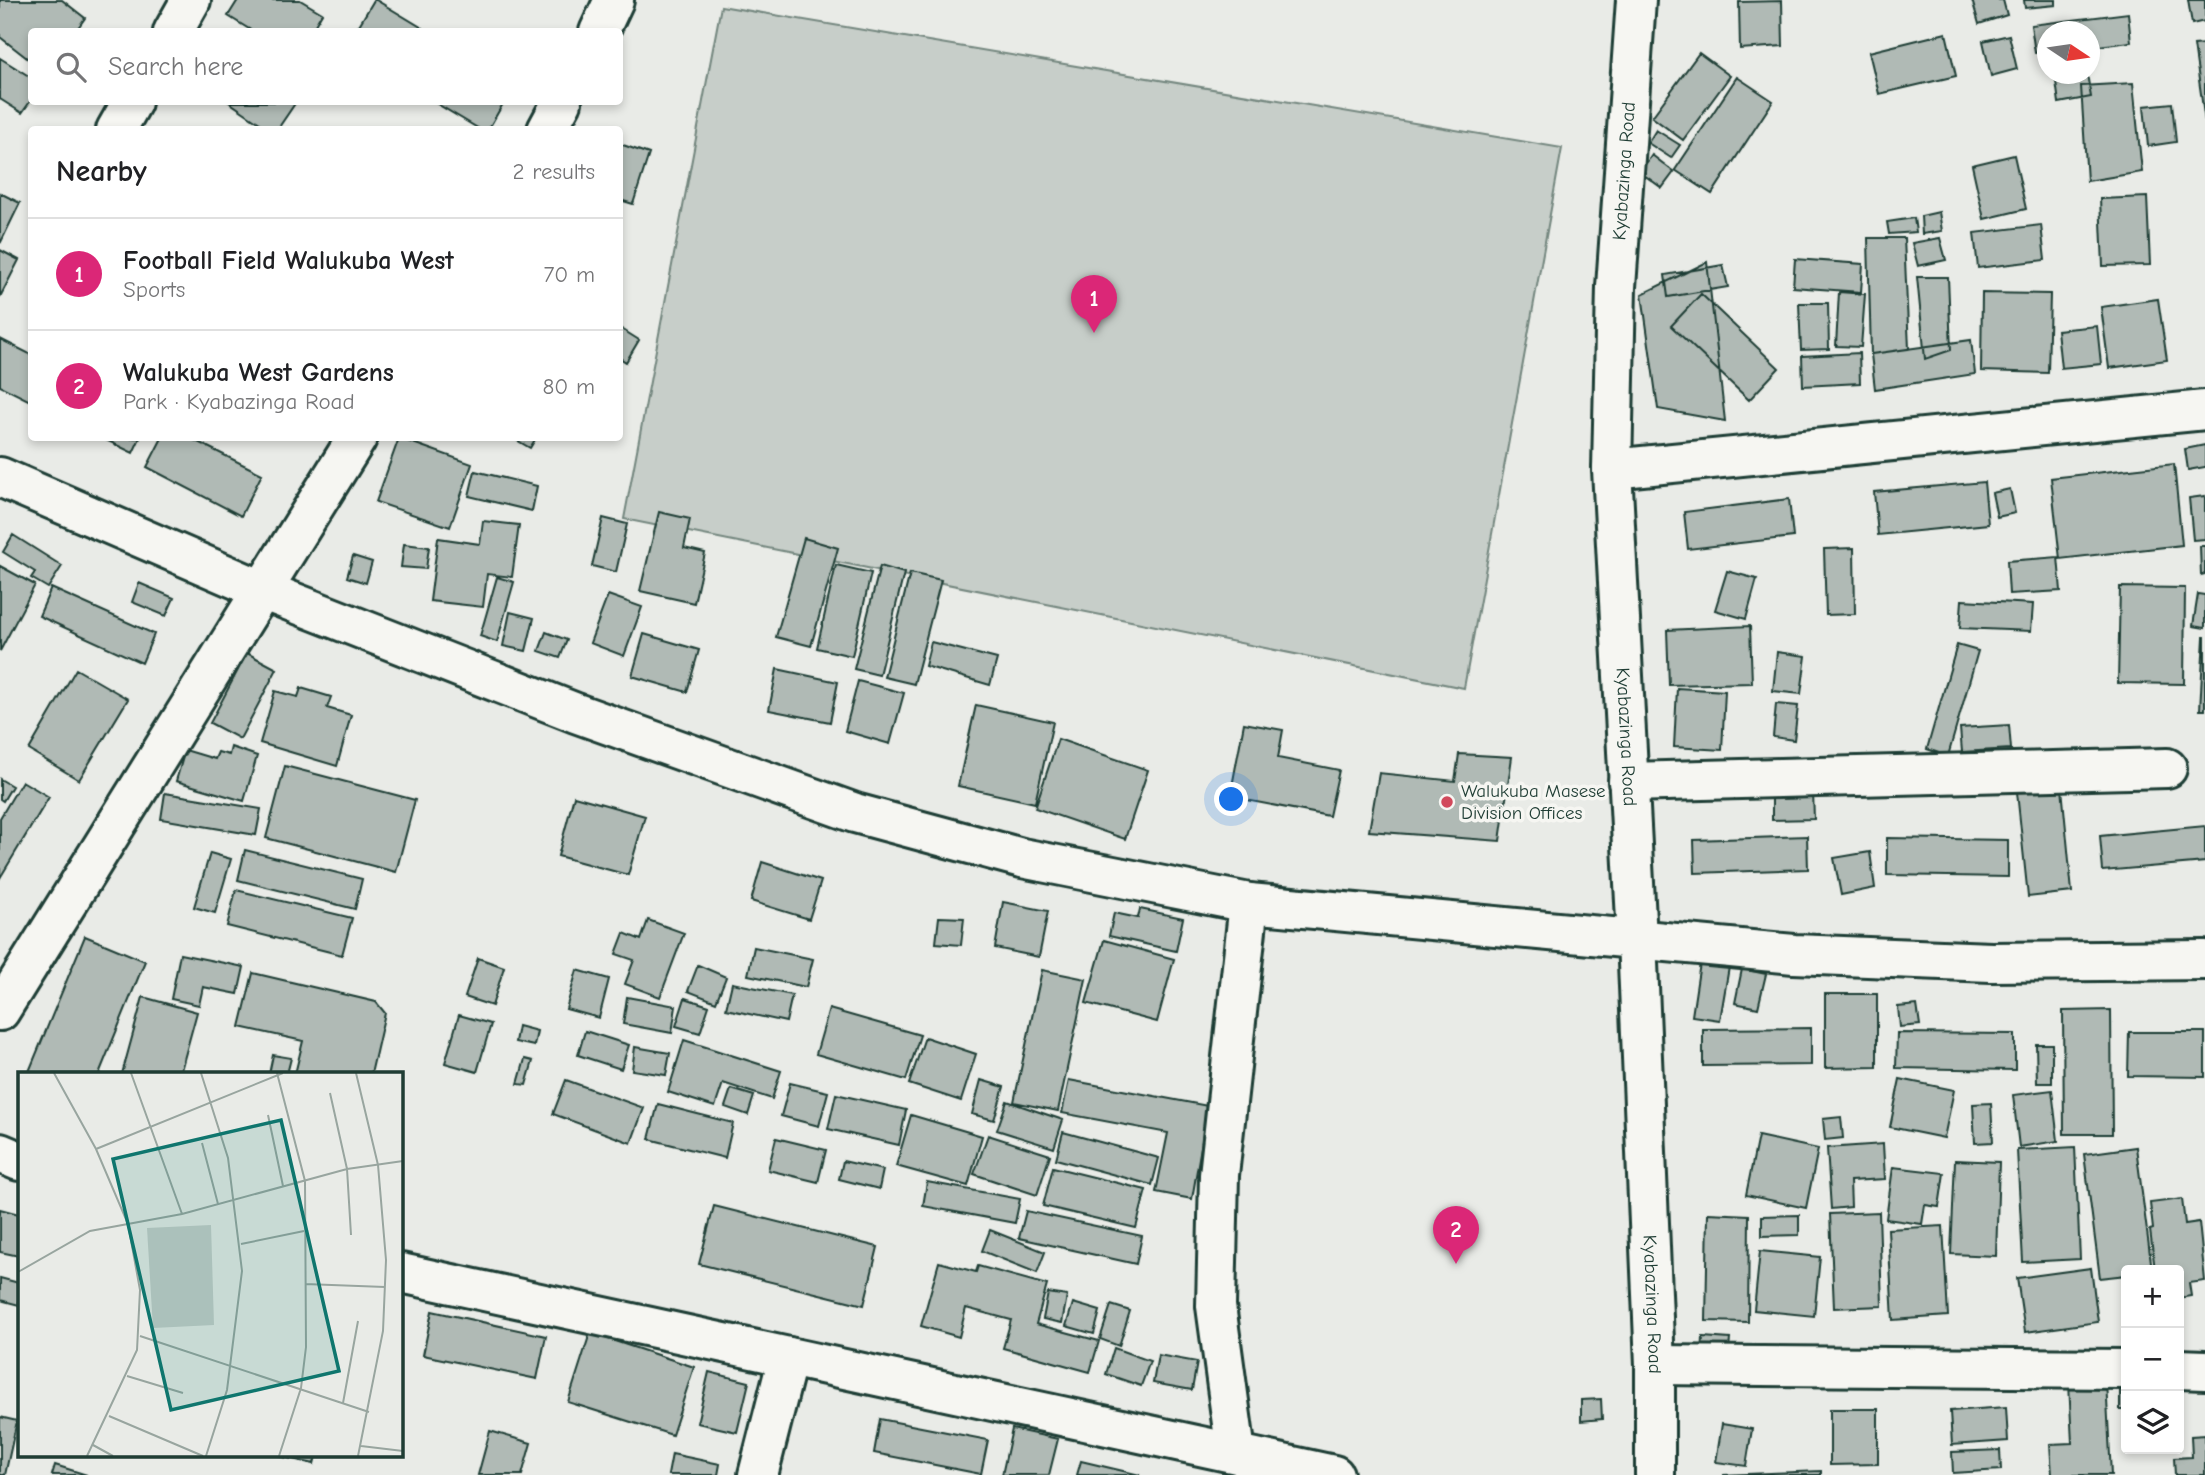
<!DOCTYPE html>
<html lang="en">
<head>
<meta charset="utf-8">
<style>
	body { margin:0; font-family:"Comic Neue",sans-serif; background:#f2f2f2; color:#202124 }
	.controls { position:absolute; right:21px; bottom:21px; display:grid; overflow:hidden; border-radius:7px; box-shadow:0 4px 10px #0003 }
	.controls button { width:63px; height:63px; display:grid; place-items:center; padding:0; border:0; border-bottom:2px solid #e0e0e0; background:#fff; color:#202124; font:35px sans-serif }
	.compass { position:absolute; left:2037px; top:21px; width:63px; height:63px; border-radius:50%; background:#fff; box-shadow:0 4px 10px #0003; rotate:103deg }
	.you { position:absolute; left:1232px; top:800px; width:24px; height:24px; margin:-18px; border:5px solid #fff; border-radius:50%; background:#1a73e8; box-shadow:0 0 0 10px #1a73e833 }
	.badge { display:grid; place-items:center; width:46px; height:46px; border-radius:50%; background:#db2777; color:#fff; font-size:23px; font-weight:700 }
	.pin { position:absolute; translate:-50% -58px; filter:drop-shadow(0 2px 4px #0008) }
	.pin::after { content:''; position:absolute; top:37px; width:24px; height:21px; background:inherit; clip-path:polygon(0 0,100% 0,50% 100%) }
	.list { margin:0; padding:0; list-style:none }
	h2 { display:flex; justify-content:space-between; align-items:center; height:91px; margin:0; padding:0 28px; font-size:30px }
	h2 small { font-size:23px; font-weight:400; color:#757577 }
	.list li { display:grid; grid-template-columns:46px 1fr auto; gap:21px; align-items:center; box-sizing:border-box; height:112px; padding:0 28px; border-top:2px solid #e0e0e0 }
	.list b { display:block; font-size:26px; white-space:nowrap }
	.list p { margin:0; font-size:23px; white-space:nowrap; color:#757577 }
	.list em { font-size:23px; font-style:normal; color:#757577 }
	.icon { flex:none; width:38px; height:38px; fill:none; stroke:currentColor; stroke-width:2; stroke-linecap:round; stroke-linejoin:round }
	.map { position:relative; flex:none; width:2205px; height:1475px; overflow:hidden }
	.search { position:absolute; background:#fff; box-shadow:0 4px 10px #0003; left:28px; top:28px; width:595px; height:77px; display:flex; align-items:center; gap:18px; box-sizing:border-box; padding:0 24px; border-radius:7px; color:#757577; font-size:26px }
	.panel { position:absolute; background:#fff; box-shadow:0 4px 10px #0003; left:28px; top:126px; width:595px; height:315px; border-radius:7px }
	.map>svg:first-child { display:block }
	.green { fill:#c7cec9; stroke:#73867e; stroke-width:2 }
	.building { fill:#b0bab5; stroke:#1f3d34; stroke-width:2 }
	.lines { fill:none; stroke-linecap:round; stroke-linejoin:round }
	.minor-casing { stroke:#1f3d34; stroke-width:44 }
	.minor { stroke:#f6f6f2; stroke-width:38 }
	.poi-dot { fill:#d1495b; stroke:#f6f6f2; stroke-width:2.5 }
	.labels { text-anchor:middle; dominant-baseline:central; stroke-width:7; stroke-linejoin:round; paint-order:stroke }
	.street-label { font-size:19px; fill:#1f3d34; stroke:#f6f6f2 }
	.poi-label { font-size:19px; fill:#1f3d34; stroke:#f6f6f2; text-anchor:start }
	.inset-road { fill:none; stroke:#98a59f; stroke-width:2 }
	.view { fill:#0f766e; fill-opacity:0.15; stroke:#0f766e; stroke-width:3.5 }
	.inset-edge { fill:none; stroke:#1f3d34; stroke-width:3.5 }
</style>
</head>
<body>
<div class="map">
<svg width="2205" height="1475" viewBox="0 0 2205 1475">
	<rect width="100%" height="100%" fill="#e9ebe7"/>
	<filter id="ink" filterUnits="userSpaceOnUse"><feTurbulence type="fractalNoise" baseFrequency=".0143" numOctaves="2"/><feDisplacementMap in="SourceGraphic" scale="14" xChannelSelector="R" yChannelSelector="G"/><feConvolveMatrix kernelMatrix="1 2 1 2 8 2 1 2 1" color-interpolation-filters="sRGB"/></filter>
	<g filter="url(#ink)">
		<path class="green" d="M721 6 1562 148 1464 688 624 519Z"/>
		<path class="building" d="M0 0H62L85 18 75 32H32V62L0 37Z
			M238 0H300L322 13 311 32H254L228 16Z
			M374 0H376L429 32H355Z
			M1972 0H2003L2007 15 1979 24Z
			M2024 0H2056V5L2025 8Z
			M2188 0H2205V21L2192 24Z
			M1782 1 1783 46 1740 49 1739 2Z
			M2128 13 2131 42 2090 47V32H2048V52L2035 53 2031 25Z
			M1946 33 1956 76 1879 94 1869 52Z
			M2009 35 2017 69 1991 76 1983 41Z
			M2205 44V122L2194 45Z
			M1699 53 1730 76 1683 140 1652 117Z
			M0 58 32 78V99L22 113 0 99Z
			M2055 74H2087L2091 97 2059 103Z
			M1737 77 1773 101 1712 194 1675 170Z
			M2133 83 2142 172 2087 181 2081 86Z
			M229 102H296L277 130H270Z
			M434 102H504L488 130H481Z
			M2172 103 2176 142 2148 146 2144 106Z
			M1656 130 1680 145 1671 158 1648 143Z
			M620 144 649 154 633 204 620 200Z
			M1652 155 1674 172 1662 188 1640 172Z
			M2014 155 2026 209 1984 219 1972 165Z
			M0 193 20 203 1 242 0 241Z
			M2147 197 2150 265 2103 266 2100 199Z
			M1939 212 1942 231 1922 234 1921 216Z
			M1914 218 1916 232 1889 234 1887 222Z
			M2041 225 2045 260 1978 268 1974 233Z
			M1868 238H1904L1909 349 1871 354Z
			M1940 238 1946 260 1918 266 1912 243Z
			M0 250 19 260 0 297Z
			M1795 259 1863 264 1861 292 1793 287Z
			M1707 262 1725 421 1658 409 1642 294Z
			M1723 265 1728 287 1668 297 1665 275Z
			M1917 277H1948L1951 350 1925 359Z
			M1839 292 1865 294 1861 347 1836 346Z
			M1982 293 2050 294 2048 373 1981 371Z
			M1701 294 1779 368 1749 400 1671 326Z
			M2158 299 2167 360 2109 368 2101 307Z
			M1799 303H1828L1829 349 1801 350Z
			M2097 326 2101 364 2061 368 2057 330Z
			M620 328 639 340 626 362 620 358Z
			M0 339 32 355V402L0 386Z
			M1971 340 1975 374 1875 389 1871 354Z
			M1859 353 1860 383 1803 386 1802 356Z
			M102 438H140L133 453Z
			M162 438H190L262 474 241 516 147 467Z
			M399 438 472 464 450 527 376 502Z
			M513 438H536L530 448Z
			M2205 445V467L2188 470 2185 449Z
			M2174 464 2182 545 2060 559 2051 478Z
			M475 471 537 486 532 511 469 496Z
			M1984 482 1988 524 1878 535 1874 492Z
			M2010 489 2015 513 1997 517 1992 493Z
			M2205 496V539L2193 540 2189 498Z
			M1789 499 1793 537 1688 549 1684 512Z
			M659 512 690 519 684 548 705 553 694 603 640 591Z
			M603 518 627 524 616 572 592 566Z
			M483 521 519 525 512 577 487 574 483 607 430 601 438 538 480 544Z
			M13 535 62 566 48 588 31 578 35 572 3 552Z
			M804 538 838 548 811 646 776 637Z
			M404 544 429 547 426 569 401 567Z
			M2200 546H2205V574L2201 575Z
			M1854 548 1855 614 1826 615 1824 549Z
			M353 556 372 562 366 583 347 577Z
			M2058 557 2061 591 2009 594 2007 561Z
			M836 565 871 573 852 656 817 648Z
			M0 566 35 585 0 651Z
			M880 566 904 573 879 675 854 669Z
			M1727 571 1757 579 1746 619 1715 610Z
			M910 573 941 580 914 684 884 677Z
			M497 577 514 582 497 642 480 636Z
			M139 583 174 598 166 616 132 602Z
			M2120 587 2185 588 2184 684 2118 683Z
			M51 588 154 634 142 663 39 616Z
			M2198 594 2205 595V628L2193 626Z
			M608 595 642 607 624 656 590 643Z
			M1962 600 2033 604 2031 631 1960 628Z
			M510 612 534 618 526 651 503 646Z
			M1750 626 1752 683 1669 685 1667 630Z
			M546 632 567 640 560 658 539 651Z
			M644 634 699 650 687 692 632 676Z
			M2204 637H2205V710H2200Z
			M931 642 997 659 990 685 925 666Z
			M1957 645 1978 651 1948 756 1927 749Z
			M1777 652 1806 656 1801 694 1773 691Z
			M247 653 277 669 240 739 210 723Z
			M76 669 128 699 79 780 29 750Z
			M777 669 838 682 830 722 769 710Z
			M858 681 904 693 890 744 845 731Z
			M301 688 331 697 327 708 351 715 337 766 260 743 275 691 298 697Z
			M1677 688 1725 691 1722 750 1674 747Z
			M1776 704 1798 706 1794 740 1773 737Z
			M976 705 1053 722 1035 803 958 786Z
			M1244 723 1283 730 1278 758 1339 770 1329 816 1230 797Z
			M2009 725 2011 749 1962 752 1960 728Z
			M1058 739 1148 770 1125 839 1035 808Z
			M231 747 257 756 244 801 176 781 185 750 215 759 218 752 229 755Z
			M1459 754 1512 757 1500 841 1369 831 1379 773 1455 781Z
			M285 766 415 800 396 872 266 838Z
			M0 779 12 786 3 801 0 799Z
			M22 781 49 797 0 878V818Z
			M2062 788 2072 892 2028 897 2017 792Z
			M1813 792 1814 819 1772 820V793Z
			M165 793 261 809 256 835 161 819Z
			M574 796 645 816 628 875 558 856Z
			M2205 826V862L2103 871 2100 836Z
			M1807 836 1808 869 1695 873 1694 840Z
			M1887 838 2008 840V877L1887 875Z
			M245 850 362 879 355 909 238 880Z
			M1870 852 1875 888 1841 895 1834 858Z
			M210 853 231 859 215 913 194 907Z
			M762 862 821 881 809 919 751 901Z
			M236 890 352 918 342 955 227 926Z
			M1003 902 1048 911 1039 957 995 948Z
			M1140 909 1183 918 1176 951 1109 936 1114 913 1138 918Z
			M939 917 964 918 961 945 936 943Z
			M648 920 684 933 660 997 625 984 634 960 616 954 624 933 641 940Z
			M85 936 145 961 99 1074H28Z
			M1104 940 1174 959 1157 1022 1086 1003Z
			M754 947 813 959 806 987 748 975Z
			M180 954 244 967 238 994 203 987 199 1005 171 999Z
			M478 958 504 967 492 1006 465 997Z
			M1700 963 1729 967 1720 1020 1692 1016Z
			M698 965 726 977 716 1002 688 991Z
			M1742 969 1766 974 1758 1008 1735 1003Z
			M577 970 609 979 599 1018 566 1009Z
			M1042 970 1086 979 1058 1111 1014 1102Z
			M253 973 376 1002 385 1013 371 1074H295L303 1041 240 1027Z
			M732 983 792 995 786 1022 726 1009Z
			M1825 994H1877V1067L1825 1068Z
			M143 997 197 1012 180 1074H122Z
			M627 997 676 1006 672 1033 623 1024Z
			M685 998 709 1006 700 1033 676 1026Z
			M1917 1005 1920 1025 1900 1027 1898 1007Z
			M829 1009 920 1035 906 1080 816 1054Z
			M2111 1010 2112 1134H2064L2063 1011Z
			M459 1015 491 1024 477 1072 445 1063Z
			M518 1026 537 1031 534 1046 515 1042Z
			M1811 1028V1065L1703 1066V1029Z
			M585 1031 629 1045 621 1069 578 1055Z
			M2129 1032H2205V1077L2128 1076Z
			M1897 1033 2015 1034V1070L1896 1068Z
			M925 1037 976 1054 961 1101 909 1084Z
			M684 1040 781 1071 772 1099 723 1083 715 1107 668 1092Z
			M2036 1044H2052V1083H2037Z
			M635 1047 670 1053 666 1075 632 1070Z
			M273 1055 291 1058 287 1074H269Z
			M525 1059 533 1061 526 1085 518 1084Z
			M1900 1079 1954 1090 1944 1138 1890 1127Z
			M566 1080 644 1108 631 1143 553 1114Z
			M981 1080 1004 1087 994 1120 972 1114Z
			M1069 1080 1208 1106 1192 1199 1156 1192 1168 1133 1062 1113Z
			M790 1083 828 1092 819 1126 781 1116Z
			M731 1089 754 1096 748 1115 725 1107Z
			M2052 1090 2058 1141 2019 1147 2013 1095Z
			M836 1094 906 1110 899 1145 828 1129Z
			M1007 1101 1063 1120 1054 1148 997 1130Z
			M1991 1103 1993 1142 1975 1143 1973 1104Z
			M658 1104 733 1123 725 1158 649 1139Z
			M911 1115 982 1136 968 1186 896 1166Z
			M1841 1117 1843 1138 1825 1140 1823 1119Z
			M1063 1132 1159 1158 1152 1185 1056 1159Z
			M988 1135 1050 1155 1037 1195 974 1174Z
			M1758 1136 1818 1149 1806 1208 1746 1195Z
			M776 1138 826 1150 818 1182 768 1170Z
			M1883 1144 1885 1179 1850 1181 1851 1207 1831 1209 1827 1148Z
			M2075 1147 2080 1259 2023 1262 2017 1150Z
			M2136 1147 2152 1270H2126V1275L2100 1278 2084 1154Z
			M1955 1160 1999 1162 1996 1256 1951 1254Z
			M843 1161 883 1170 879 1189 839 1179Z
			M1053 1167 1146 1190 1136 1228 1043 1206Z
			M1893 1167 1944 1173 1939 1207 1925 1205 1922 1224 1886 1219Z
			M927 1182 1020 1199 1015 1223 923 1206Z
			M2182 1199 2185 1224 2199 1222 2205 1281 2189 1283 2191 1296 2179 1298V1270H2155L2150 1230 2153 1229 2150 1203Z
			M714 1206 878 1247 864 1305 699 1264Z
			M0 1209 19 1214V1256L0 1252Z
			M1026 1211 1142 1236 1136 1264 1019 1238Z
			M1879 1212 1882 1306 1834 1308 1830 1214Z
			M1708 1213 1749 1215 1748 1322 1706 1321Z
			M1799 1215V1235L1762 1236V1216Z
			M1943 1226 1948 1316 1893 1320 1888 1229Z
			M990 1230 1045 1252 1037 1273 982 1251Z
			M1760 1251 1820 1257 1814 1316 1754 1310Z
			M939 1262 976 1272 978 1266 1047 1285 1036 1324 1099 1341 1090 1372 1003 1348 1011 1320 966 1308 959 1337 921 1326Z
			M2091 1268 2098 1322 2025 1332 2017 1278Z
			M0 1278 19 1283V1305L0 1300Z
			M1048 1293 1067 1296 1062 1323 1043 1319Z
			M1073 1303 1100 1311 1094 1334 1066 1326Z
			M1111 1305 1130 1311 1119 1346 1100 1339Z
			M432 1311 546 1336 537 1379 423 1355Z
			M590 1333 694 1367 672 1435 568 1402Z
			M1703 1337 1730 1339 1728 1358 1702 1356Z
			M1114 1348 1150 1361 1141 1386 1106 1374Z
			M1158 1355 1197 1362 1192 1390 1153 1383Z
			M709 1372 749 1382 737 1432 697 1423Z
			M2106 1381 2111 1475H2052L2050 1444 2072 1443 2069 1383Z
			M2120 1388H2126V1410H2120Z
			M1601 1399 1602 1419 1581 1421V1400Z
			M2006 1407 2008 1441 1952 1445 1950 1411Z
			M1830 1409H1878V1464L1830 1465Z
			M0 1417 17 1421 5 1475H0Z
			M880 1419 988 1440 981 1474 874 1453Z
			M1722 1424 1752 1429 1746 1466 1716 1462Z
			M1012 1429 1058 1439 1049 1475H1002Z
			M490 1431 531 1443 522 1475H478Z
			M2205 1435V1475H2175L2174 1458 2192 1457 2191 1436Z
			M2000 1450 2001 1470 1953 1473 1952 1452Z
			M672 1454 720 1464 718 1475H668Z
			M279 1456H316L314 1464Z
			M1081 1461 1140 1475H1077Z
			M55 1465 87 1475H52Z
			M1821 1471V1475H1723Z"/>
		<g class="lines">
			<defs>
				<g id="minor">
					<path id="s1" d="M1636 0 1616 287 1612 469 1637 939 1655 1365V1475"/>
					<path d="M173 32 191 0"/>
					<path d="M599 32 614 0"/>
					<path d="M116 130 132 102"/>
					<path d="M547 130 562 102"/>
					<path d="M1612 469 2205 410"/>
					<path d="M0 477 262 590 576 713 855 813 1022 858 1249 903 1794 954 1991 962 2205 960"/>
					<path d="M1628 782 2167 768"/>
					<path d="M0 1011 357 438"/>
					<path d="M0 1153 19 1161"/>
					<path d="M401 1273 1334 1475"/>
					<path d="M1655 1365 2126 1369"/>
					<path d="M2179 1369 2205 1370"/>
					<path d="M1236 1453 1216 1306 1219 1175 1249 903"/>
					<path d="M758 1475 788 1357"/>
				</g>
			</defs>
			<use href="#minor" class="minor-casing"/>
			<use href="#minor" class="minor"/>
		</g>
	</g>
	<circle class="poi-dot" cx="1447" cy="802" r="7"/>
	<g class="labels">
		<g class="street-label">
			<text transform="translate(1624 171) rotate(-86)">Kyabazinga Road</text>
			<text stroke="none"><textPath href="#s1" startOffset="738">Kyabazinga Road</textPath></text>
			<text stroke="none"><textPath href="#s1" startOffset="1306">Kyabazinga Road</textPath></text>
		</g>
		<g class="poi-label">
			<text x="1461" y="791">Walukuba Masese<tspan x="1461" dy="22">Division Offices</tspan></text>
		</g>
	</g>
	<g transform="translate(18 1072)">
		<rect width="385" height="385" fill="#e9ebe7"/>
		<path d="M193 153 196 253 135 256 129 156Z" fill="#c7cec9"/>
		<path class="inset-road" d="M36 1 78 77 110 152 122 218 119 278 69 384M113 1 164 142M183 1 210 86 224 199 209 318 188 384M259 1 287 109 288 275 283 316 261 384M338 1 360 93 368 188 365 259 340 384M312 21 329 97 333 163M250 43 265 114M184 71 200 132M78 77 265 1M223 172 286 159M0 200 72 159 164 142 329 97 385 89M287 212 367 215M122 264 351 340M109 304 165 321M325 331 340 249M91 344 185 384M75 373 95 384M343 374 385 379"/>
		<path class="view" d="M263 48 321 299 153 338 95 87Z"/>
		<rect width="385" height="385" class="inset-edge"/>
	</g>
</svg>
<div class="controls">
<button>+</button>
<button>−</button>
<button><svg class="icon" aria-label="layers" viewBox="0 0 24 24"><path d="M12 4l9 5-9 5-9-5zM3 14l9 5 9-5"/></svg></button>
</div>
<svg class="compass" viewBox="-18 -18 36 36"><path d="M0-13l5 13h-10z" fill="#e53935"/><path d="M0 13l5-13h-10z" fill="#757577"/></svg>
<div class="you"></div>
<div class="pin badge" style="left:1094px;top:333px">1</div>
<div class="pin badge" style="left:1456px;top:1264px">2</div>
<div class="search"><svg class="icon" aria-label="search" viewBox="0 0 24 24"><circle cx="10" cy="10" r="6"/><path d="M15 15l6 6"/></svg>Search here</div>
<section class="panel">
<h2>Nearby<small>2 results</small></h2>
<ul class="list">
<li><span class="badge">1</span><div><b>Football Field Walukuba West</b><p>Sports</p></div><em>70 m</em></li>
<li><span class="badge">2</span><div><b>Walukuba West Gardens</b><p>Park · Kyabazinga Road</p></div><em>80 m</em></li>
</ul>
</section>
</div>
</body>
</html>
